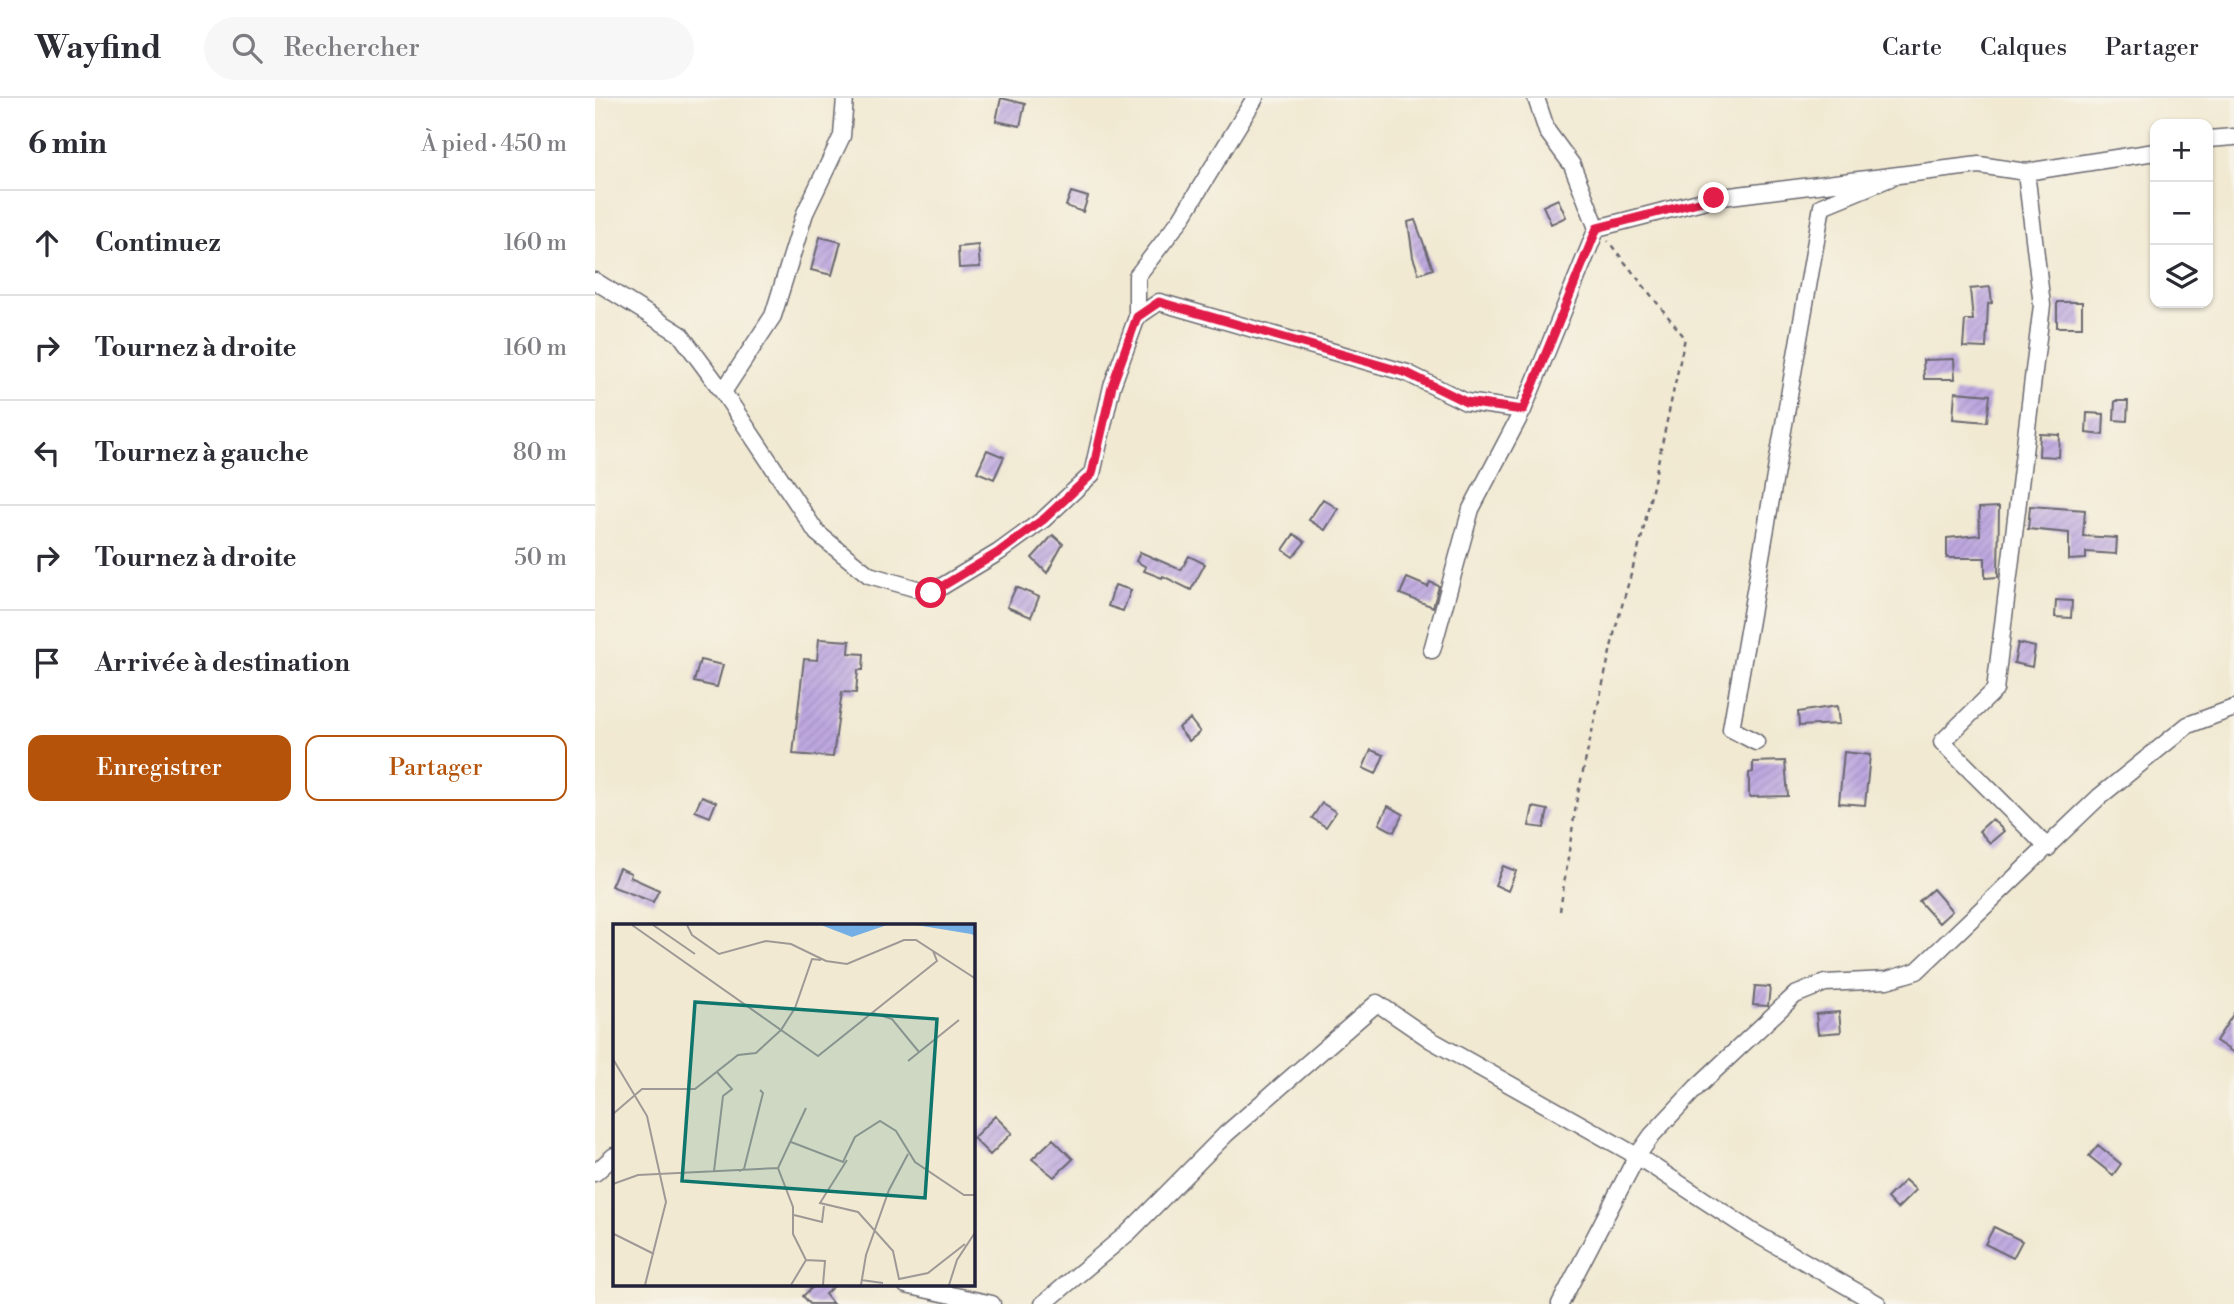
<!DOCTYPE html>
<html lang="fr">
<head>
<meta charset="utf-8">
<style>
	body { margin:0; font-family:"Libre Bodoni",serif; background:#f7f7f7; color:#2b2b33 }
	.controls { position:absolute; right:21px; top:21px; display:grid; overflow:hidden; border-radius:14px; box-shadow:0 2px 5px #0004 }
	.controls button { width:63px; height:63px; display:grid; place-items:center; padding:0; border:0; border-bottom:2px solid #e1e1e2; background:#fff; color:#2b2b33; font:35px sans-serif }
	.stop { position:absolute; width:21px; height:21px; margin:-16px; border:5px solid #e11d48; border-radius:50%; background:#fff }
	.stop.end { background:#e11d48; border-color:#fff; box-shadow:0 2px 7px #0008 }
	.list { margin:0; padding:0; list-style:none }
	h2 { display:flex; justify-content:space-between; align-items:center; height:91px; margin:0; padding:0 28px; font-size:30px }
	h2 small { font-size:23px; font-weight:400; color:#7c7c81 }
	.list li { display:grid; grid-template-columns:46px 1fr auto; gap:21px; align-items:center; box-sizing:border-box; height:105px; padding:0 28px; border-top:2px solid #e1e1e2 }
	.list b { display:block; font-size:26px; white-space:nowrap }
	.list em { font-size:23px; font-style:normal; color:#7c7c81 }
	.actions { display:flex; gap:14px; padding:21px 28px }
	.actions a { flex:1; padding:16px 0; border:2px solid #b45309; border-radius:14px; text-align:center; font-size:24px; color:#b45309 }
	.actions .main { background:#b45309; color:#fff }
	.icon { flex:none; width:38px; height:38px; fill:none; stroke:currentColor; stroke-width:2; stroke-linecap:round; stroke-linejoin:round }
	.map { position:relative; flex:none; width:1639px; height:1206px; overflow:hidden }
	header { display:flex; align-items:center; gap:42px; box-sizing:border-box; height:98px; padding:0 35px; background:#fff; border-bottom:2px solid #e1e1e2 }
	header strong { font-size:33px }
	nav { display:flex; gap:38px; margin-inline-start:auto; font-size:24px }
	.search { width:490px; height:63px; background:#f7f7f7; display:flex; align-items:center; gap:18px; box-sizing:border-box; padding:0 24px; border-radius:38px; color:#7c7c81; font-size:26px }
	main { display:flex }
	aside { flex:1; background:#fff }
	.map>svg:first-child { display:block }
	.building { fill:url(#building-hatch) }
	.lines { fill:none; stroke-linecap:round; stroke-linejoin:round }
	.minor-casing { stroke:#6a6870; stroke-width:19 }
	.path { stroke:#6a6870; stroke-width:2.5; stroke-dasharray:5 5; stroke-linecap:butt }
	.minor { stroke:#fff; stroke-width:16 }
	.route { stroke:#e11d48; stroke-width:9 }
	.inset-road { fill:none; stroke:#9e9996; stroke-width:2 }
	.view { fill:#0f766e; fill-opacity:0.15; stroke:#0f766e; stroke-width:3.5 }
	.inset-edge { fill:none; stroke:#22223b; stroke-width:3.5 }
</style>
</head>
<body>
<header>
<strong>Wayfind</strong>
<div class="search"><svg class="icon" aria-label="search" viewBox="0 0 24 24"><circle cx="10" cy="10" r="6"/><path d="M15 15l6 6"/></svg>Rechercher</div>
<nav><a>Carte</a><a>Calques</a><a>Partager</a></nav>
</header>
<main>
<aside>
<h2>6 min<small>À pied · 450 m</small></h2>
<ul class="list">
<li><svg class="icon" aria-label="ahead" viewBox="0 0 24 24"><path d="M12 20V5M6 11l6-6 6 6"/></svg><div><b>Continuez</b></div><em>160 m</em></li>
<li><svg class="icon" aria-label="right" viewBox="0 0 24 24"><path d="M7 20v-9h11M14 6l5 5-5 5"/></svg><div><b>Tournez à droite</b></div><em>160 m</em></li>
<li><svg class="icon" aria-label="left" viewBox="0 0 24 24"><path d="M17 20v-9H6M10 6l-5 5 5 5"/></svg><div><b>Tournez à gauche</b></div><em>80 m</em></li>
<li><svg class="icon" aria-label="right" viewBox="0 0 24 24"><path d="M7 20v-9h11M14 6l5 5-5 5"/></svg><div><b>Tournez à droite</b></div><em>50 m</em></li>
<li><svg class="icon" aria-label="arrive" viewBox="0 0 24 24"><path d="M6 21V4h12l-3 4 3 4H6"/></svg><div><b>Arrivée à destination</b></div></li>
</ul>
<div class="actions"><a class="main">Enregistrer</a><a>Partager</a></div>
</aside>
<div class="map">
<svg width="1639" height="1206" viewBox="0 0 1639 1206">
	<defs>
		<pattern id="building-hatch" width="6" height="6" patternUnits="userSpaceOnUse" patternTransform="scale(1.75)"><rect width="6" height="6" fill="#bda7df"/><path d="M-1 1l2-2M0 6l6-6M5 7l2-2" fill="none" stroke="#a28fc0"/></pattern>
	</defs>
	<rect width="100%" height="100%" fill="#f7f3e8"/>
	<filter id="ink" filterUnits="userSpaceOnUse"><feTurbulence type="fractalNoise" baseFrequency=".0143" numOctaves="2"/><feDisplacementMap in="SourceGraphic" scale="14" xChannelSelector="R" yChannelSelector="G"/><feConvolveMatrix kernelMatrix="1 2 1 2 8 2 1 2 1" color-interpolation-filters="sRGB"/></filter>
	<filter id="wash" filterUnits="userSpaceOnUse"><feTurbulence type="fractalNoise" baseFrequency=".00686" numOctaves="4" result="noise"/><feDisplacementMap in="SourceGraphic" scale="28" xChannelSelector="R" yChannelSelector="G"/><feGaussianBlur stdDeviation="1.57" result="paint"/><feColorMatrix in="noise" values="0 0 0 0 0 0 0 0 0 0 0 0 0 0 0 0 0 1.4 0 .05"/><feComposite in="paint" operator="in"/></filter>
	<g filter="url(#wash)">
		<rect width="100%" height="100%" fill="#f1e9d2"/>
		<g id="blocks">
			<path class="building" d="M406 0 430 6 425 28 401 23Z
				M476 94 493 99 488 114 471 108Z
				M963 101 971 119 956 126 948 108Z
				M820 122 838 171 824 176 818 159 813 124Z
				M225 139 246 144 237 177 216 172Z
				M383 147 385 169 364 170 363 149Z
				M1395 189 1397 205 1393 206 1391 250 1368 249 1370 222H1378L1375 191Z
				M1462 204H1487V229H1462Z
				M1359 261 1360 281H1329L1328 262Z
				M1360 294 1395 297 1392 324 1358 321Z
				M1520 303H1533L1532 323 1519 322Z
				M1492 315 1509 316 1508 337 1491 335Z
				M1445 336 1465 337 1464 359 1444 358Z
				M392 352 409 359 399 381 382 374Z
				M728 401 743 411 730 432 714 422Z
				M1435 408 1490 412 1488 438 1522 440 1521 456 1491 454V461L1474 462V435L1433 431Z
				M1404 409 1403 479 1390 480V460H1352V440L1385 437 1384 410Z
				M699 436 710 444 698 459 688 452Z
				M458 437 468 446 452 475 437 460Z
				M545 454 586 472 594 458 610 466 596 492 568 478 567 480 549 473 551 469 541 463Z
				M812 480 833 489 835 484 844 488 838 509 805 496Z
				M520 487 536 492 528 513 513 508Z
				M421 489 444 499 436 519 412 509Z
				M1461 502 1477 503 1476 520 1460 519Z
				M224 541 255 543 254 555 269 556 268 572H263L261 595 247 594 238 659 198 656 209 561 222 562Z
				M1423 545 1440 549 1437 569 1419 565Z
				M105 562 128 567 122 589 99 584Z
				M1242 608 1244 626 1204 628 1203 614Z
				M595 621 605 634 594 643 583 630Z
				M776 652 789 657 781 676 768 670Z
				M1249 654 1275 657 1270 707 1244 705Z
				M1190 663 1193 698 1154 699V675L1158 674V664Z
				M107 698 121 704 115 719 100 713Z
				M727 705 741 714 731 729 717 720Z
				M793 708 808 716 799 734 784 726Z
				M938 709 953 712 949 730 934 728Z
				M1397 721 1409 733 1395 745 1384 733Z
				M908 768 921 773 913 793 900 787Z
				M24 770 36 775 35 779 64 792 58 804 16 788Z
				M1338 791 1357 813 1344 825 1324 803Z
				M1160 888 1175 889 1173 908 1158 907Z
				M1244 914 1246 934 1223 936 1221 916Z
				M1639 915V955L1621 943Z
				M400 1018 417 1035 395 1057 378 1040Z
				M458 1041 478 1061 459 1079 437 1061Z
				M1503 1047 1526 1066 1518 1077 1494 1058Z
				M1310 1082 1321 1092 1302 1111 1292 1100Z
				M1399 1129 1427 1143 1418 1160 1390 1146Z
				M220 1187H240L230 1196 238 1206H215L208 1198Z"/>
		</g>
	</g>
	<g filter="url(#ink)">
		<use href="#blocks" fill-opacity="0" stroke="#6a6870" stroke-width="2"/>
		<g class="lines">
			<defs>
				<path id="minor" d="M1613 41 1639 39
					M1431 74 1447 207 1400 592 1347 644 1453 750
					M1002 130 1119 100 1384 67 1431 74 1560 54
					M0 183 85 236 128 294 222 435 274 477 336 495 404 454 449 421 497 376 517 288 542 219 564 204 812 275 871 304 928 312
					M542 219V178L586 121 660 0
					M128 294 178 218 210 115 247 38 250 0
					M837 552 876 411 928 312 1002 130 977 67 952 33 941 0
					M1161 644 1136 631 1227 108 1295 80
					M0 1075 19 1058
					M311 1187 397 1206
					M448 1206 534 1134 631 1036 782 905 836 942 1042 1058 1057 1037 1102 989 1200 897 1230 885 1292 882 1322 873 1504 699 1593 627 1639 610
					M965 1206 1042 1058 1158 1134 1283 1206"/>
			</defs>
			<use href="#minor" class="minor-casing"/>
			<path class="path" d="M965 813 982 700 1020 532 1047 438 1090 240 1013 143"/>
			<use href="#minor" class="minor"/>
		</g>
	</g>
	<g class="lines" filter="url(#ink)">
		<path class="route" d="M336 495 404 454 449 421 497 376 517 288 542 219 564 204 812 275 871 304 928 312 1002 130 1119 100"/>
	</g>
	<g transform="translate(18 826)">
		<rect width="362" height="362" fill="#f1e9d2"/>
		<path d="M208 1H274L239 13ZM303 1H362V12L358 10Z" fill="#73afe4"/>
		<path class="inset-road" d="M19 1 168 106 182 84 199 35 208 36M40 1 82 30M74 1 79 11 106 30 153 17 178 20 213 37 234 40 291 16H303L363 55M260 89 279 95 306 128M0 135 34 192 53 278 32 361M295 137 346 96M0 190 29 165H82L125 131 143 129 168 106 205 132 324 37 320 27M178 218 230 238 242 213 267 197 283 207 302 238 351 271H363M234 236 207 279 245 288 280 327 286 355 315 349 352 320M101 247 110 172 119 165 104 148M126 247 131 245 150 169 147 166M0 260 25 251 165 244M181 291 209 298 211 282M1 310 41 330M193 336 180 310V283L165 244 193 184M193 336 212 337 210 361M248 356 270 359M178 361 193 336M248 361 253 331 276 266 295 230M336 361 344 336 363 307"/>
		<path class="view" d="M82 78 324 95 312 274 69 257Z"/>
		<rect width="362" height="362" class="inset-edge"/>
	</g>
</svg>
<div class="controls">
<button>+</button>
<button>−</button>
<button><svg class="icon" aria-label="layers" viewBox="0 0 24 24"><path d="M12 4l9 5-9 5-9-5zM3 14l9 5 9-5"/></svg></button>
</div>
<div class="stop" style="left:336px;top:495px"></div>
<div class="stop end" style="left:1119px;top:100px"></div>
</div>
</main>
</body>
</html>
